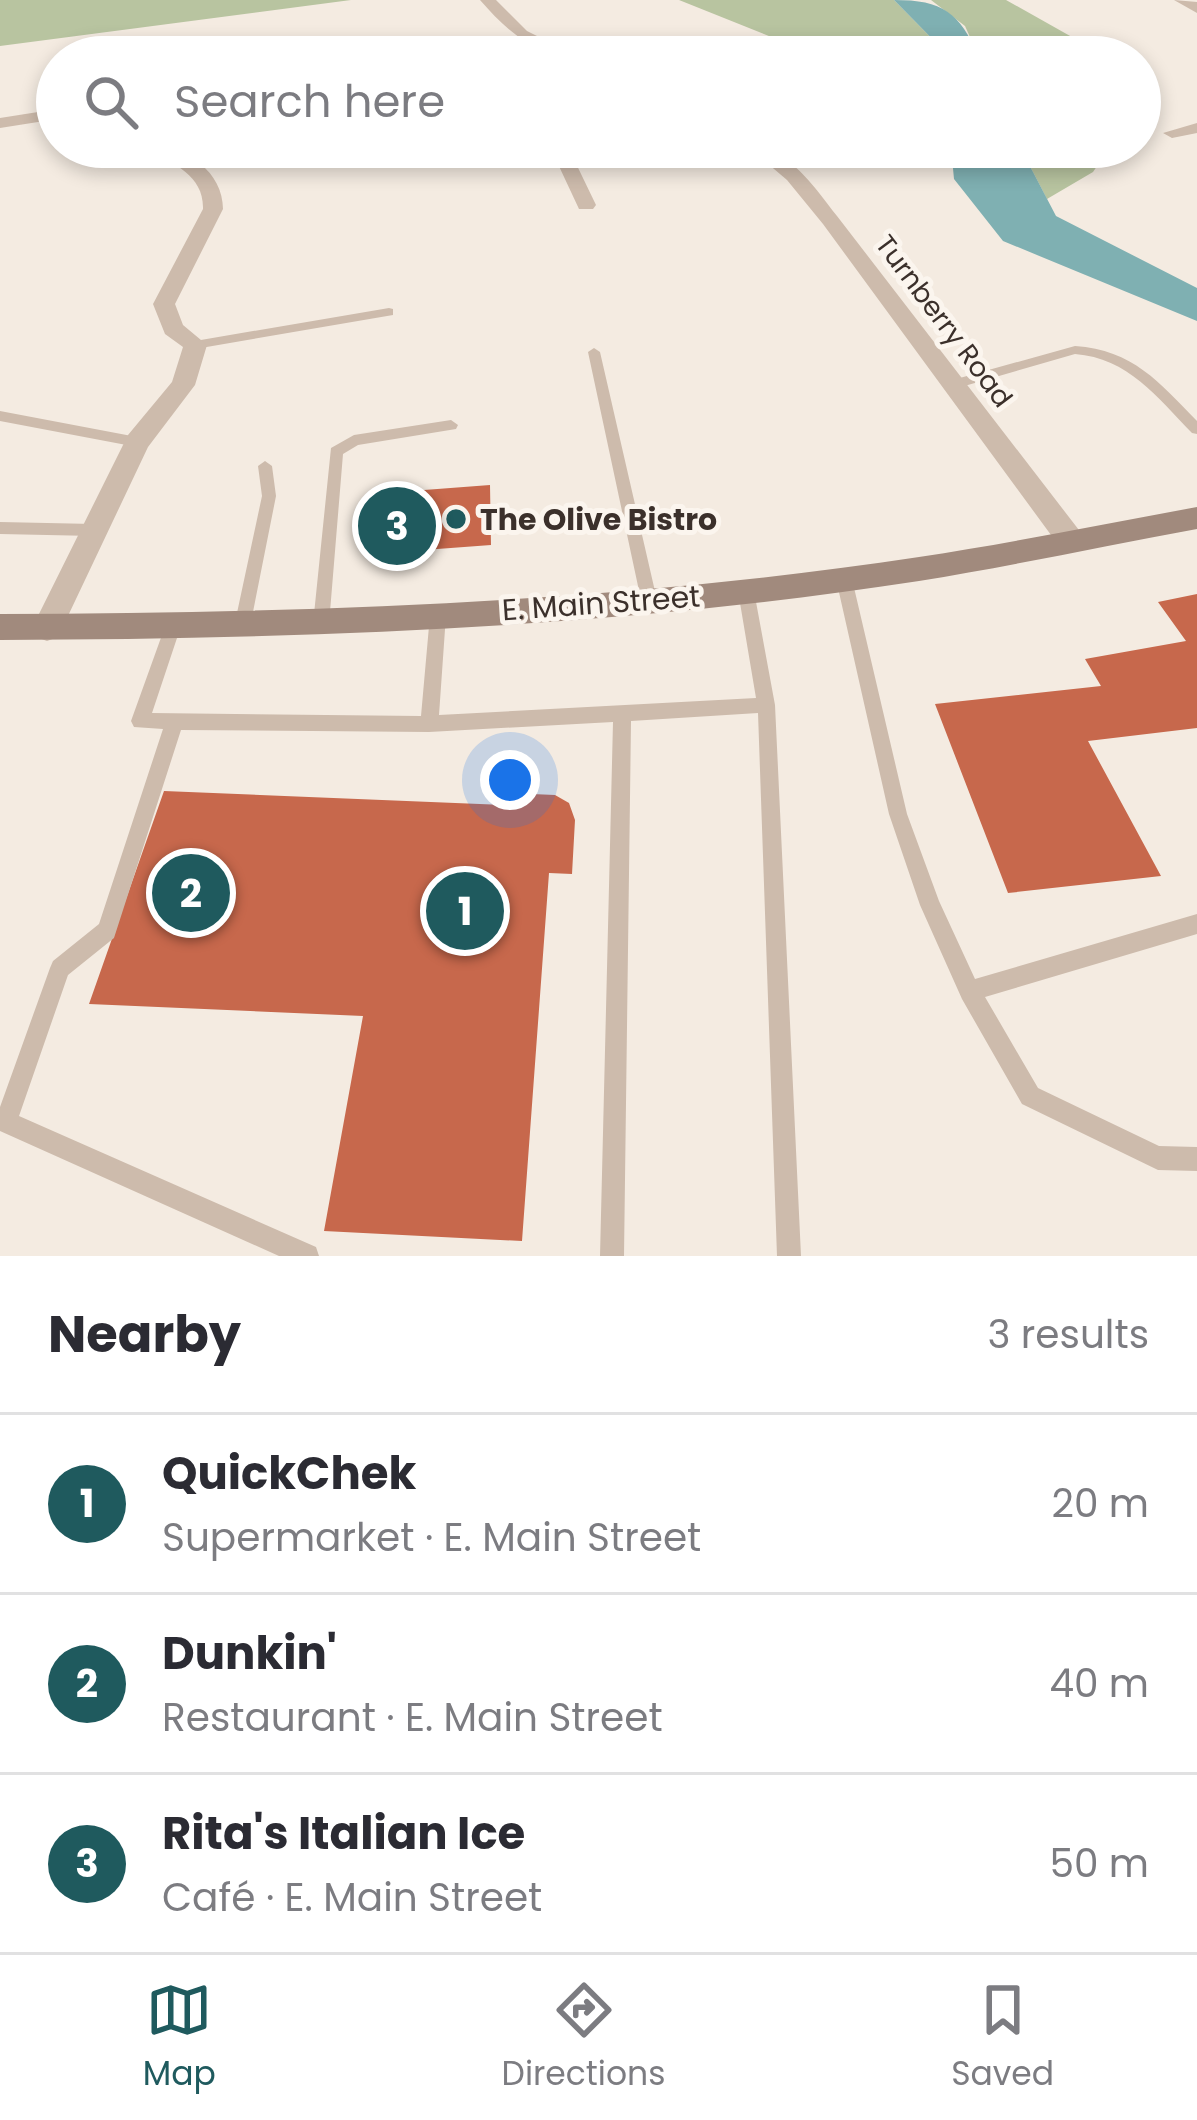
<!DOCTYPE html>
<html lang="en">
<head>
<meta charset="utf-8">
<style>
	body { margin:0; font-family:Poppins,sans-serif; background:#f2f2f3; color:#2b2b33 }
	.you { position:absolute; left:510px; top:780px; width:42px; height:42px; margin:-30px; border:9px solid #fff; border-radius:50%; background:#1a73e8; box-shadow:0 0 0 18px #1a73e833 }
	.badge { display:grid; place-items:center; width:78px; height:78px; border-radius:50%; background:#1f5a5e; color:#fff; font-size:39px; font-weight:700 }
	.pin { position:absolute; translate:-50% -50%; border:6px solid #fff; box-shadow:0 3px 12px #0006 }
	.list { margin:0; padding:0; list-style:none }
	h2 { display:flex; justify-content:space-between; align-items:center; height:156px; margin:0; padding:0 48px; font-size:51px }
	h2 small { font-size:39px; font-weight:400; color:#7c7c81 }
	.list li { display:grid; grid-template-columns:78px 1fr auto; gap:36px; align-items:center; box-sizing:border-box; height:180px; padding:0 48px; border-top:3px solid #e1e1e2 }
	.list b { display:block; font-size:45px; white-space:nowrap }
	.list p { margin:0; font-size:39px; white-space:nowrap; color:#7c7c81 }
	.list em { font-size:39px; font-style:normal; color:#7c7c81 }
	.icon { flex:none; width:66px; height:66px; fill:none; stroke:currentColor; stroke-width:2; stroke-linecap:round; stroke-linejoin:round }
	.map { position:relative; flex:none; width:1197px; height:1256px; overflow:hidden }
	.search { position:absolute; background:#fff; box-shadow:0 6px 18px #0003; left:36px; right:36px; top:36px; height:132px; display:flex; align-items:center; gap:30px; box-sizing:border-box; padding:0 42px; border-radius:66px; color:#7c7c81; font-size:45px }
	.sheet { height:696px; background:#fff }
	nav { display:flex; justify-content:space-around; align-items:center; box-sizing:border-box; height:168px; border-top:3px solid #e1e1e2; background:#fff; font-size:33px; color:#7c7c81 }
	nav a { display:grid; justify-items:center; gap:6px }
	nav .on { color:#1f5a5e }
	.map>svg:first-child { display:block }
	.green { fill:#b8c4a0 }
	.water { fill:#7fb0b2 }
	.building { fill:#c7684c }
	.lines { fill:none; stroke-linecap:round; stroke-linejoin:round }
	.service { fill:#cdbbac; fill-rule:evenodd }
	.minor { fill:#cdbbac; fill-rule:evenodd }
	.secondary { fill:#a18a7d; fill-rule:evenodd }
	.poi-dot { fill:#1f5a5e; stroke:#fbf5ee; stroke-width:4.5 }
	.labels { text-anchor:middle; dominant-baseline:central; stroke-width:10; stroke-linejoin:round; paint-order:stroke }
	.far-street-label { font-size:27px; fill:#3b302b; stroke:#fbf5ee }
	.poi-label { font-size:30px; font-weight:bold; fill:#3b302b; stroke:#fbf5ee; text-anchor:start }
	.street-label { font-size:30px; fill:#3b302b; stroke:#fbf5ee }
</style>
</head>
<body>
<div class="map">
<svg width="1197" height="1256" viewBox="0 0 1197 1256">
	<rect width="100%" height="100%" fill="#f4ebe1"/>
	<path class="green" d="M0 0H351L0 46Z
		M679 0H894L950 57H821Z
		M931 0H1006L1079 41 1093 57H979L965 26Z
		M1020 147H1110L1093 172 1047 199Z"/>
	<path class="water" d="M894 0C943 0 959 12 979 57H950Z
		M951 147H1020L1056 216 1197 288V321L1003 241 954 179Z"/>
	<path class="building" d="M490 485 491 545 370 554 375 504 411 501V491Z
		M1197 594V728L1088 741 1161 876 1008 893 935 704 1101 686 1085 659 1186 641 1158 602Z
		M164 791 504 805 506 793 555 795 569 803 575 820 572 874 549 873 522 1241 324 1231 363 1016 89 1004Z"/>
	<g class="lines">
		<path class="service" d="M389 308 393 309V315L195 349 189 345 195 341Z
			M1075 346C1133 350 1159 382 1197 421V434L1192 433C1157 397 1128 358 1075 354L954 389 947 384 949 381Z
			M594 348 600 352 657 600 655 605H643L641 600 588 352Z
			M0 411 137 437 144 442 137 447 0 421Z
			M451 420 458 425 456 429 358 445 343 454 329 624 327 629H315L313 624 331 448 354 435Z
			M265 461 272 466 276 496 250 627 248 632 242 634 236 632 234 627 262 496 258 466Z
			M0 522 94 524 102 530 94 536 0 534Z
			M844 572 850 574 852 579 907 814 939 901 975 979 1197 914V934L985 997 1038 1088 1159 1146 1197 1147V1171L1158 1170 1022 1104 962 999 920 905 889 814 836 579 838 574Z
			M746 584 752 586 754 591 775 705 801 1256H777L758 713 631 721 624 1256H600L613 722 429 732 181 730 114 938 68 975 19 1116 316 1247 319 1256H279L0 1131V1107L50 968 53 961 99 924 163 729 134 727 131 721 167 621 173 619 179 621 181 626 152 713 421 716 430 615 432 610H444L446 615 439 715 756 698 738 591 740 586Z"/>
		<path class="minor" d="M480 0H496L527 31 579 57C536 57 507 31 480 0Z
			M1174 0 1197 2V13Z
			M57 109V119L0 128V118Z
			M1197 123V133L1172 138 1163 133Z
			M153 147C187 147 223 172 223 209L175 304 183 325 207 345 195 385 148 447 58 637 47 641 36 637 32 628 128 435 172 382 183 347 165 334 153 304 203 209C204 175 174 167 153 147Z
			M550 147H568L596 205 593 209H579Z
			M748 147C789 147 813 186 837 216L1082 534 1086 542 1082 550H1062L823 224 787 180Z"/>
		<path class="secondary" d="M1197 507V529C1104 546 1012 566 919 581 616 628 306 639 0 640V614C306 613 615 603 919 557 1012 543 1104 524 1197 507Z"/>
	</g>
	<circle class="poi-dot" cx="456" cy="519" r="12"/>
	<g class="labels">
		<g class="far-street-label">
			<text transform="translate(944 321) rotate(53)">Turnberry Road</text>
		</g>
		<g class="poi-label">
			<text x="480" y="519">The Olive Bistro</text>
		</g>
		<g class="street-label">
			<text transform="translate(601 603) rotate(-4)">E. Main Street</text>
		</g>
	</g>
</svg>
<div class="you"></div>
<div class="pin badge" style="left:465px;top:911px">1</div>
<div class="pin badge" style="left:191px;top:893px">2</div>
<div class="pin badge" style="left:397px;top:526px">3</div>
<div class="search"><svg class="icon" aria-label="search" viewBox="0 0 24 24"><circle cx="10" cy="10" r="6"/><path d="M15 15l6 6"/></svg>Search here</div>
</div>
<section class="sheet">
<h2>Nearby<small>3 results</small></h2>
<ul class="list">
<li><span class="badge">1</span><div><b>QuickChek</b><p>Supermarket · E. Main Street</p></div><em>20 m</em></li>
<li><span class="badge">2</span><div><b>Dunkin'</b><p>Restaurant · E. Main Street</p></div><em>40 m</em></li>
<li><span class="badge">3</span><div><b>Rita's Italian Ice</b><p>Café · E. Main Street</p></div><em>50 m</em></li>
</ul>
</section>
<nav>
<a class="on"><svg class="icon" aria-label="map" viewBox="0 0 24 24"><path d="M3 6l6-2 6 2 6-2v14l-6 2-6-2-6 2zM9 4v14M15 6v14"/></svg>Map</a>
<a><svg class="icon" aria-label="directions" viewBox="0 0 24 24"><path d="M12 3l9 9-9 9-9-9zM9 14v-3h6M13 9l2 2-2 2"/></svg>Directions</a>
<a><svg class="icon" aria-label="saved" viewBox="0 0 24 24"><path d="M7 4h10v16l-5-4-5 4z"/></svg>Saved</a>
</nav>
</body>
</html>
